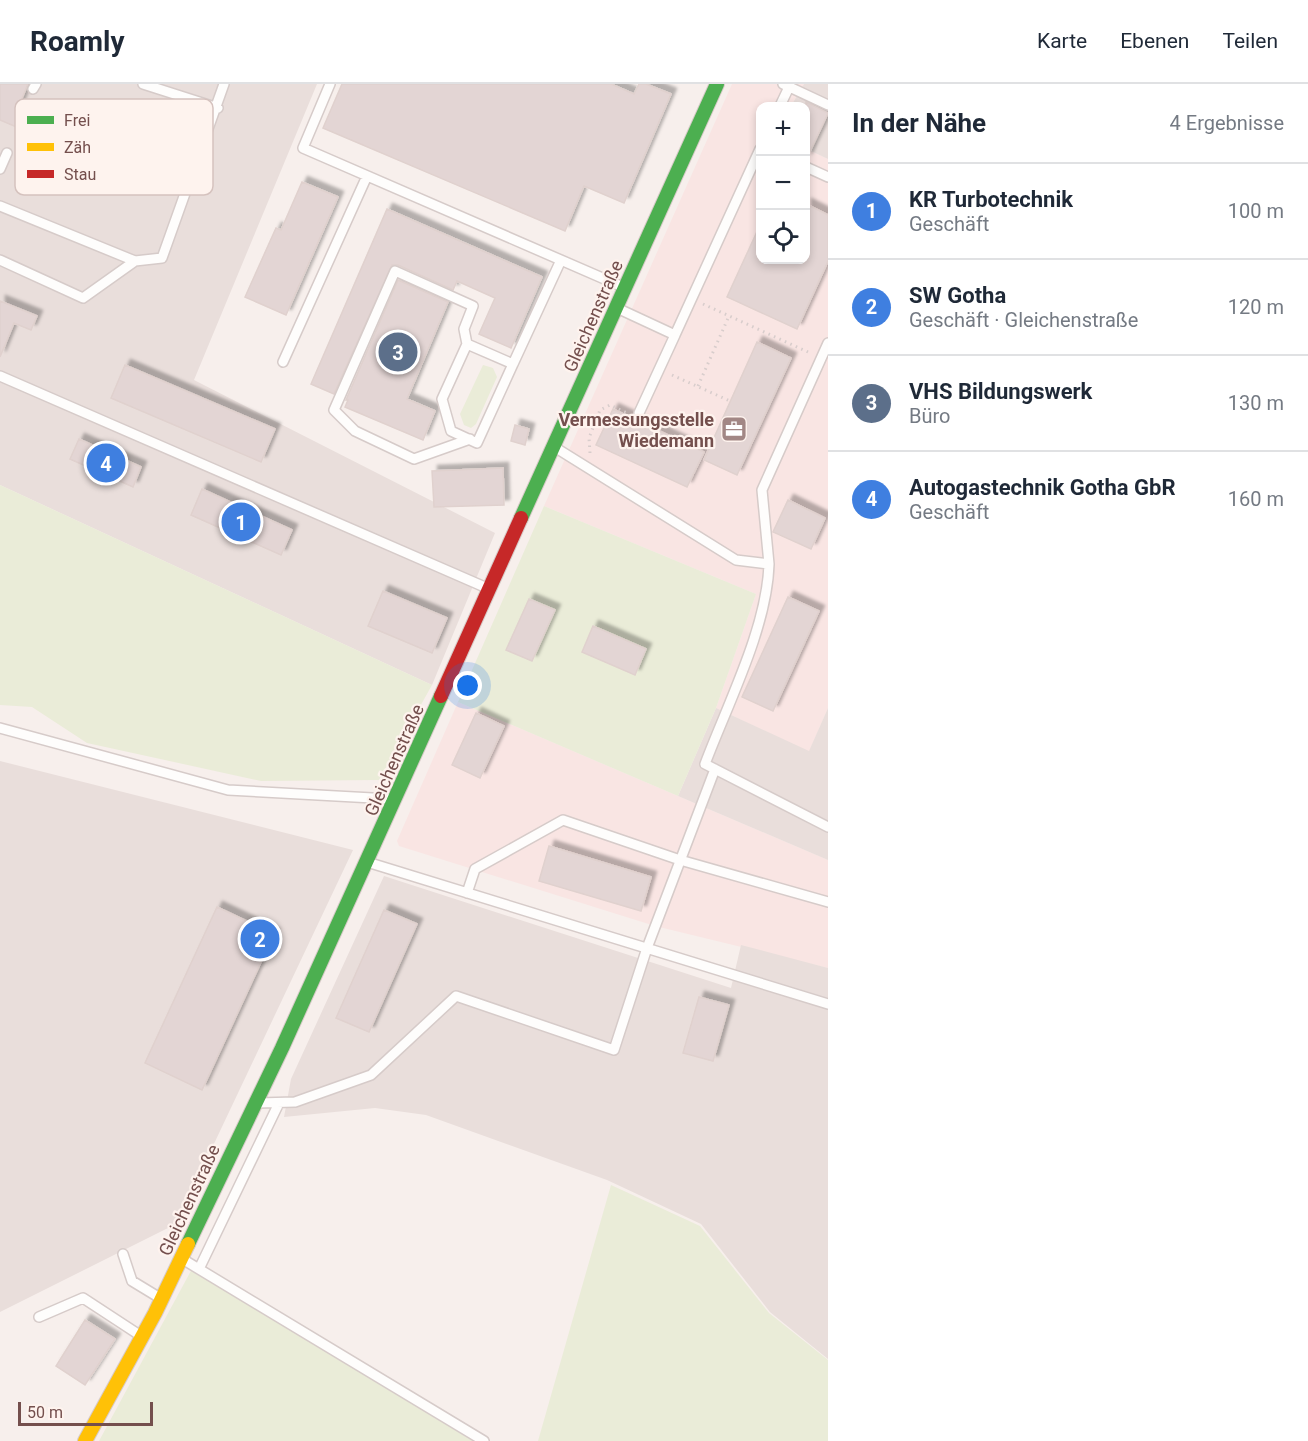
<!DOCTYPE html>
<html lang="de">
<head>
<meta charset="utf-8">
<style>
	body { margin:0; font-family:Roboto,sans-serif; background:#f6f6f7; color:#1f2937 }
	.controls { position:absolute; right:18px; top:18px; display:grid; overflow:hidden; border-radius:12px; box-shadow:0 3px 9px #0003 }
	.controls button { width:54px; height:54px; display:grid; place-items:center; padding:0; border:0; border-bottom:2px solid #e0e1e3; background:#fff; color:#1f2937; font:30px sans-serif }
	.scale { position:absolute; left:18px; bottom:15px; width:135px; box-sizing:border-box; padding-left:6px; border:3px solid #744f4d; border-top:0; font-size:16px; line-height:21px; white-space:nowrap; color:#744f4d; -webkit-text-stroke:4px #fef3ee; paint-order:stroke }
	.you { position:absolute; left:468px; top:602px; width:21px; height:21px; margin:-15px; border:4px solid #fff; border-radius:50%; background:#1a73e8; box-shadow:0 0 0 9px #1a73e833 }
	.badge { display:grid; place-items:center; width:39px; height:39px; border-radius:50%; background:#b45309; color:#fff; font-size:20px; font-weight:700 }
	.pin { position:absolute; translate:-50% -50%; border:3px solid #fff; box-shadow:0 2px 6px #0006 }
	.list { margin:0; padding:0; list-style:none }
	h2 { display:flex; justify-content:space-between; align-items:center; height:78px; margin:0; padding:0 24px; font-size:26px }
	h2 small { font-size:20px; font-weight:400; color:#747a83 }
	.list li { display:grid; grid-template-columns:39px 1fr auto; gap:18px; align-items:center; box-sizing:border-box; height:96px; padding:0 24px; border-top:2px solid #e0e1e3 }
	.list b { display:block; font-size:22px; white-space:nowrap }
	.list p { margin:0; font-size:20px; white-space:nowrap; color:#747a83 }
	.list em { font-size:20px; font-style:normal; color:#747a83 }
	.icon { flex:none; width:33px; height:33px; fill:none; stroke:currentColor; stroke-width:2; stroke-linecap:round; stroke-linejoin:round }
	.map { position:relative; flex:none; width:828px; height:1357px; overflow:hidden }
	header { display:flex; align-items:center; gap:36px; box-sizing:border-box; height:84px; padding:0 30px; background:#fff; border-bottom:2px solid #e0e1e3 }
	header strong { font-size:28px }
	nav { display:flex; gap:33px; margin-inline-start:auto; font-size:21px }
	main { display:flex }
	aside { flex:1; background:#fff }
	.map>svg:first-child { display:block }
	.commercial { fill:#f9e5e3 }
	.industrial { fill:#e9dedb }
	.green { fill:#eaecd8 }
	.building { fill:#e3d5d4; stroke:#e0d1ce; stroke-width:1.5; filter:url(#shadow) }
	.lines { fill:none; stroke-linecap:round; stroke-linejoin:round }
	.lane-casing { stroke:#d6cbc9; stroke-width:12 }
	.fast-casing { stroke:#d7cbc8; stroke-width:16 }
	.slow-casing { stroke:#d7cbc8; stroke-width:16 }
	.jam-casing { stroke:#d7cbc8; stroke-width:16 }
	.path { stroke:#d8cdcc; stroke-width:3; stroke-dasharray:1.5 4.5; stroke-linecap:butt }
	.lane { stroke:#fefdfc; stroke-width:9 }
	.fast { stroke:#4caf50; stroke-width:14 }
	.slow { stroke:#ffc107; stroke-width:14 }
	.jam { stroke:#c62828; stroke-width:14 }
	.labels { text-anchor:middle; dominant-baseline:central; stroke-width:4.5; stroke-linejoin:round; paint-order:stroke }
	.street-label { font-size:18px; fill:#744f4d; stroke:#fef3ee }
	.poi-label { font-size:18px; font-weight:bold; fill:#744f4d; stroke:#fef3ee; text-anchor:end }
	.key { fill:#fef3ee; stroke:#d5c2be; stroke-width:1.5 }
	.key-label { font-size:16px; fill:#744f4d }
</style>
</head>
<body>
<header>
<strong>Roamly</strong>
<nav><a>Karte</a><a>Ebenen</a><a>Teilen</a></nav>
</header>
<main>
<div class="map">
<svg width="828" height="1357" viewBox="0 0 828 1357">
	<defs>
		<filter id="shadow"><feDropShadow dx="5.5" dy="-5.5" stdDeviation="1.5" flood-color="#0004"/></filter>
	</defs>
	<rect width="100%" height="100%" fill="#f7efec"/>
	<path class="commercial" d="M732 0H804L791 22H760V176H806V55L815 59 811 67 828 75V624L809 668 716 624 756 510 544 422Z
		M458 618 828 776V884L655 842 399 762 397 757Z"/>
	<path class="industrial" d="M0 0H317L194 296 495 449 432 601 0 401Z
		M804 0H828V75L811 67 814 59 806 55V22H791Z
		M716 624 809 667 828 624V776L678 712Z
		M0 677 353 766 176 1140 0 1228Z
		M384 792 731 904 741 861 828 884V1275L770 1228 701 1140 607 1096 426 1031 375 1024 284 1033 291 995Z"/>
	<path class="green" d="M483 281 493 284 497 293 476 340 471 344 464 341 460 330Z
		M0 401 432 601 379 696 261 697 87 659 32 623 0 621Z
		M544 422 756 510 716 624 678 712 458 618Z
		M611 1101 700 1142 769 1229 828 1276V1357H538Z
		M193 1183 473 1357H99Z"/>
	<path class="building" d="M0 0H28L17 26 56 42 58 38 73 44 69 53 115 73 105 99 19 63 26 47 0 36Z
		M342 0H611L634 10 639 0H646L671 10 624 119 584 102 565 147 323 44Z
		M806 18 828 29 806 76Z
		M302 98 338 113 286 231 245 213 276 144 281 146Z
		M806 120 828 131V177L797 245 727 213 760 141V176H806Z
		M387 125 542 193 511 264 479 250 495 214 457 197 453 206 398 181H392L334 310 311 300Z
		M398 196 448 218 407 315 435 327 423 356 345 323 348 316H346Z
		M0 217 37 232 31 246 14 239 0 273Z
		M757 258 791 274 737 391 704 376Z
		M125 281 275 345 261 378 111 314Z
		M613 325 704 368 687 403 596 361Z
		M515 341 529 345 525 361 511 357Z
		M79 355 141 383 133 403 70 375Z
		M503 384 504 421 434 423 432 387Z
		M202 405 292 446 281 471 191 431Z
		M788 416 825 434 811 465 773 448Z
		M383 507 447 534 432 569 368 542Z
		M788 513 819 527 773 627 742 613Z
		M529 515 555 526 532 577 506 566Z
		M593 542 646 565 635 591 582 568Z
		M476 629 504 642 480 694 452 681Z
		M549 762 651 793 641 827 539 797Z
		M217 823 274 850 202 1006 145 979Z
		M384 826 417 840 369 948 336 934Z
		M699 913 729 921 713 977 683 969Z
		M85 1236 115 1255 85 1301 56 1282Z"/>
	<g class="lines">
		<defs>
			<path id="lane" d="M143 0 218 24
				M330 0 303 64 623 203
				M783 0 828 21
				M33 5 36 0
				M780 22 789 3
				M806 83 828 93
				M0 85 7 69
				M0 122 135 177 162 174 224 0
				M0 176 83 214 135 177
				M619 225 675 251 639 329
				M675 251 760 65
				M467 260 464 245 473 222 395 187 334 326 355 347 414 375 470 355
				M283 278 367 92
				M513 280 477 359 451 347 442 315 467 260 513 280 561 176
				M0 292 487 504
				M556 364 736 476 769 480C767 544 728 619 705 680L828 743
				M769 480 762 406 828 259
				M0 644 228 706 391 715
				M367 778 828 920
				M467 809 475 785 563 736 680 776 828 818
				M258 1019 295 1018 371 991 456 912 614 966 647 864 715 685
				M123 1170 132 1197 160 1214
				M184 1176 484 1357
				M199 1185 279 1019
				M39 1233 83 1214 141 1252"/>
			<path id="fast" d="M521 434 717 0
				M188 1160 282 964 441 612"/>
			<path id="slow" d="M85 1357 155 1229 188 1160"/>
			<path id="jam" d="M441 612 521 434"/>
		</defs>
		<use href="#lane" class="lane-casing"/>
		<use href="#fast" class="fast-casing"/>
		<use href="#slow" class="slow-casing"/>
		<use href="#jam" class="jam-casing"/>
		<path class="path" d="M703 220 808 268
			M672 291 730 317
			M698 302 729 232
			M590 369 589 354 600 326 610 321 627 329"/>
		<use href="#lane" class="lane"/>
		<use href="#fast" class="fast"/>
		<use href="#slow" class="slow"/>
		<use href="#jam" class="jam"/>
	</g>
	<defs>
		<symbol id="office-square" viewBox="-11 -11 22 22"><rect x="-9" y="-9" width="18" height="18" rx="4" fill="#a28785" stroke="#fef3ee"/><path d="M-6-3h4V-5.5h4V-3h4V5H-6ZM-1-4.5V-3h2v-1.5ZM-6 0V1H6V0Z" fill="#fff"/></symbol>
	</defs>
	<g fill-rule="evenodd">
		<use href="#office-square" x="719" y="330" width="30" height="30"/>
	</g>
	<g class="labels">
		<g class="street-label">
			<text transform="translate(593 232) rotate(-66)">Gleichenstraße</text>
			<text transform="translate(394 676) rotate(-66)">Gleichenstraße</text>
			<text transform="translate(189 1116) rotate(-65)">Gleichenstraße</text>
		</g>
		<g class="poi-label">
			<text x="714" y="335">Vermessungsstelle<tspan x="714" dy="21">Wiedemann</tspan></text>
		</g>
	</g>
	<rect x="15" y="15" width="198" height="96" rx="9" class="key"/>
	<rect x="27" y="32" width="27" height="8" fill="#4caf50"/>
	<rect x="27" y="59" width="27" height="8" fill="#ffc107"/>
	<rect x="27" y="86" width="27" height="8" fill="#c62828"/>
	<g class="key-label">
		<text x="64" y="42">Frei</text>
		<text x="64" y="69">Zäh</text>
		<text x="64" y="96">Stau</text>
	</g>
</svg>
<div class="controls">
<button>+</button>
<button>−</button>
<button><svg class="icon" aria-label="locate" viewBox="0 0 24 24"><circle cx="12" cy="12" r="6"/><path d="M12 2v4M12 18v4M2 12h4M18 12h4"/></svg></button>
</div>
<div class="scale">50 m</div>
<div class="you"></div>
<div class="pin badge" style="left:241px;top:438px;background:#3f7fe0">1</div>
<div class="pin badge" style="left:260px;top:855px;background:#3f7fe0">2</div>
<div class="pin badge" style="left:398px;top:268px;background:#5c6f8a">3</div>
<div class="pin badge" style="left:106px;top:379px;background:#3f7fe0">4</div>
</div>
<aside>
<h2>In der Nähe<small>4 Ergebnisse</small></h2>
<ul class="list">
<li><span class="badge" style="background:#3f7fe0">1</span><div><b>KR Turbotechnik</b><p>Geschäft</p></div><em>100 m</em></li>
<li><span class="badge" style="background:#3f7fe0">2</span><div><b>SW Gotha</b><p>Geschäft · Gleichenstraße</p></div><em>120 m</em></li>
<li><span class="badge" style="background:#5c6f8a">3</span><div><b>VHS Bildungswerk</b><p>Büro</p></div><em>130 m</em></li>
<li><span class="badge" style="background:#3f7fe0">4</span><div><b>Autogastechnik Gotha GbR</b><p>Geschäft</p></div><em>160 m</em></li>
</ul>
</aside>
</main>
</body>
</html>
